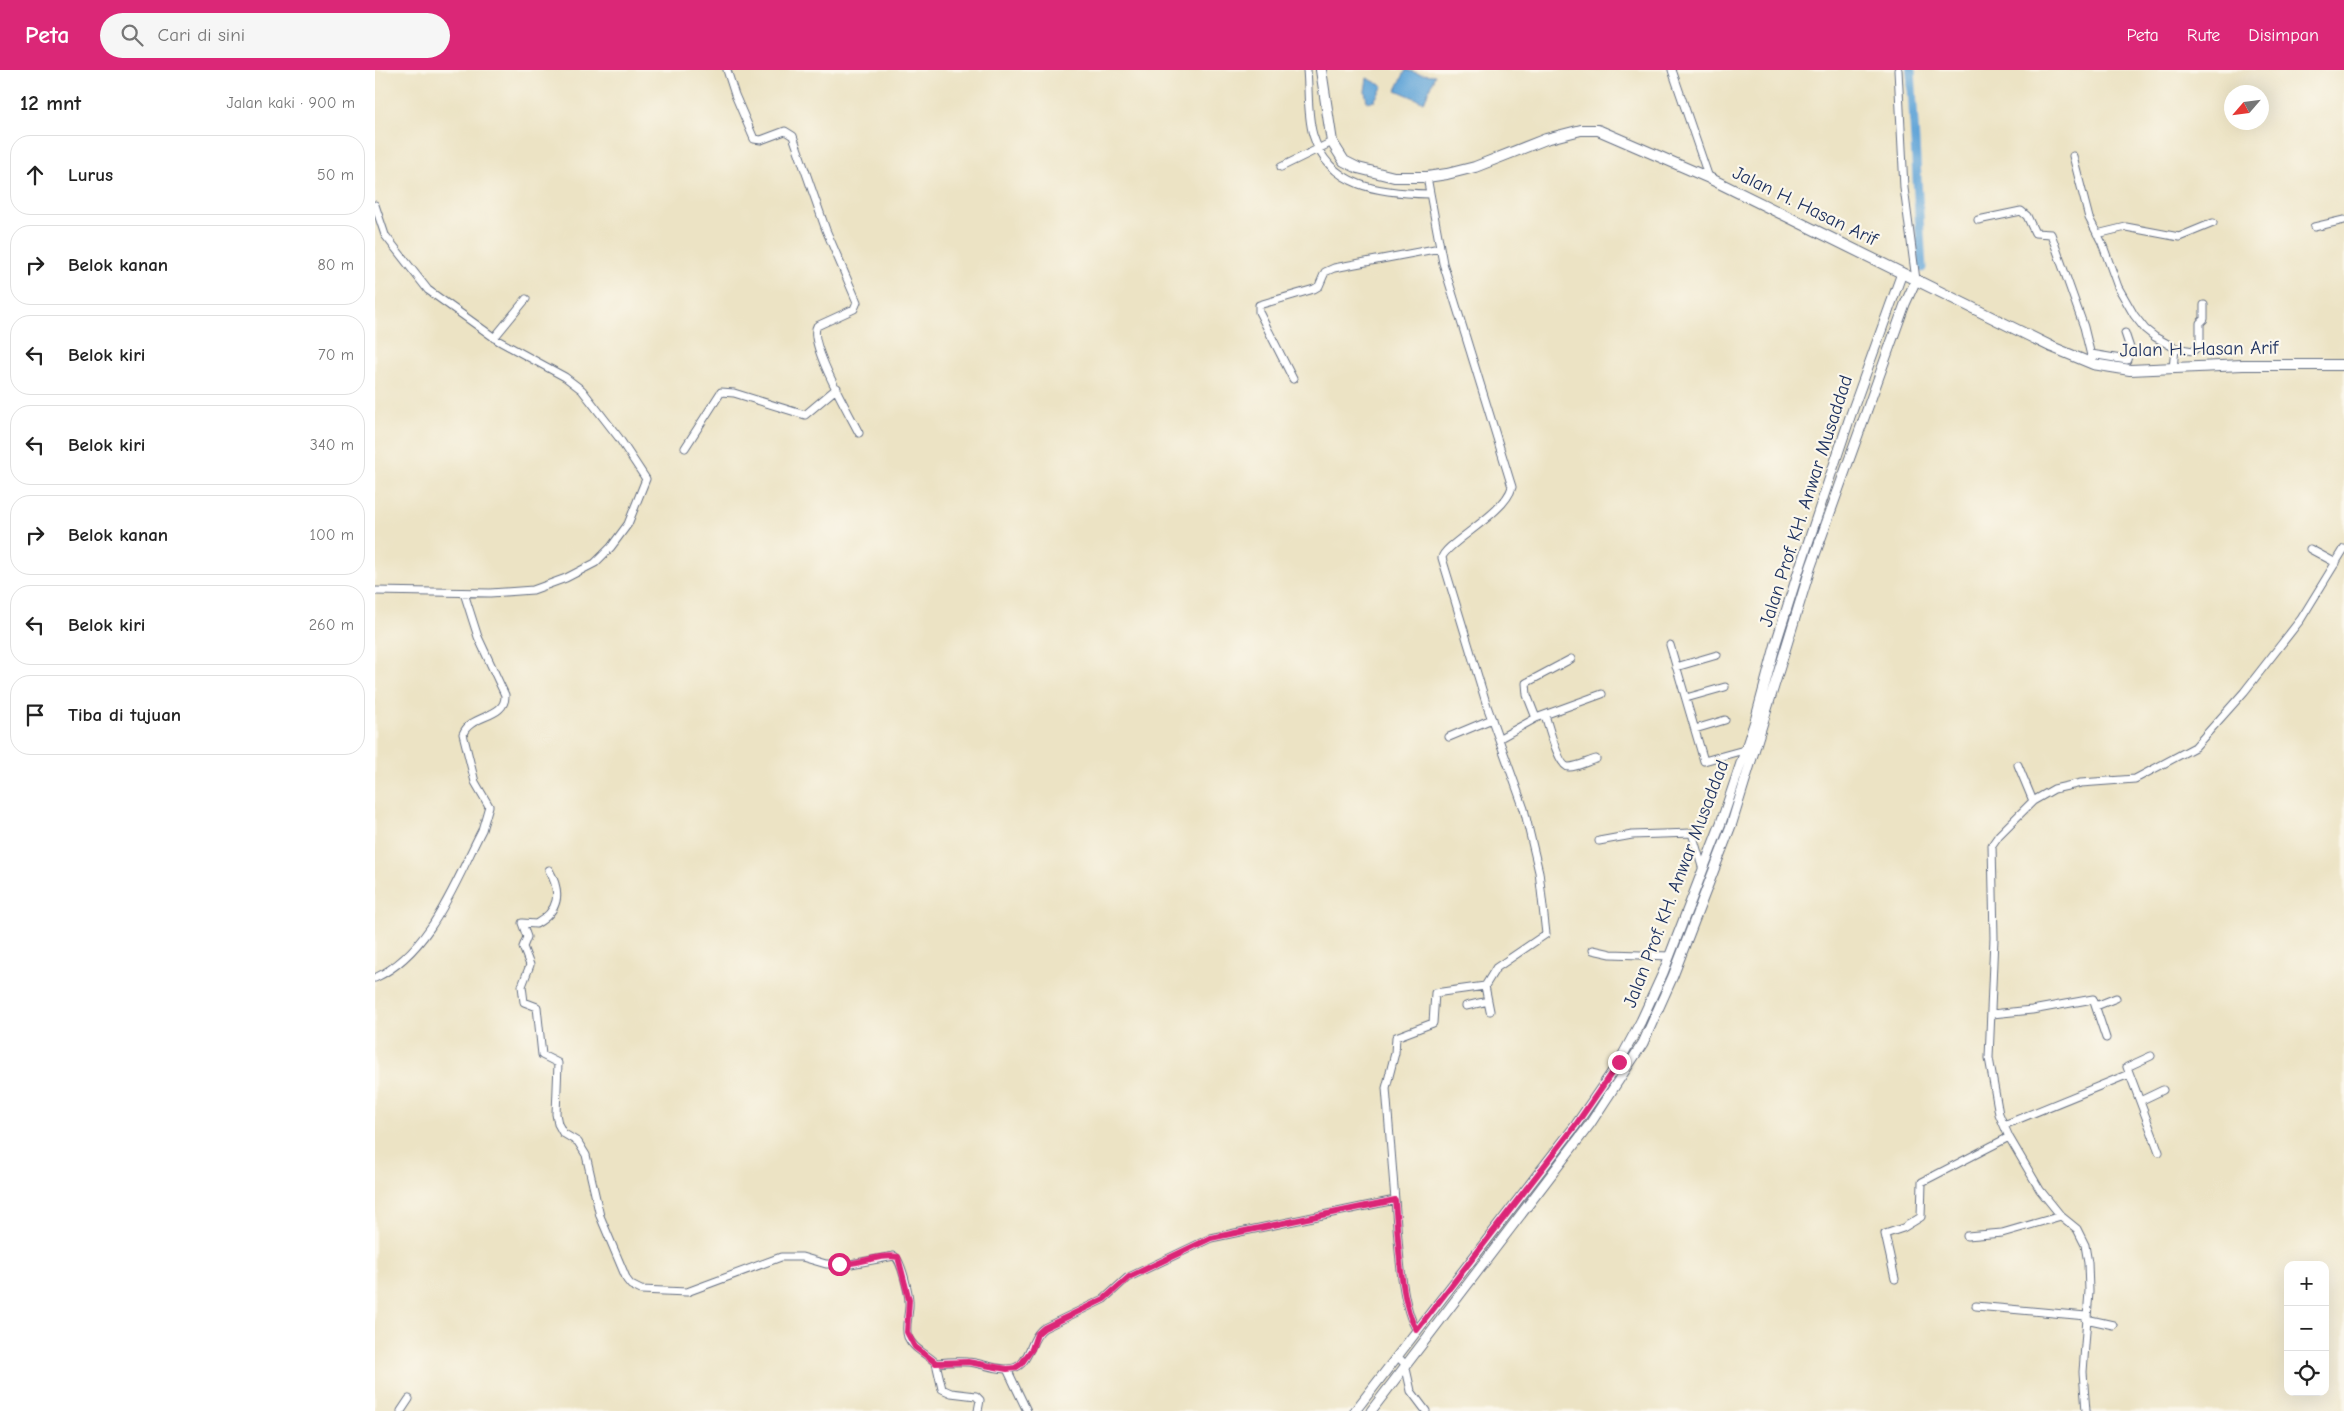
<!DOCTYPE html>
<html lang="id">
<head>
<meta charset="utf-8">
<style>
	body { margin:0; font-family:"Comic Neue",sans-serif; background:#f6f6f6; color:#222 }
	.controls { position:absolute; right:15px; bottom:15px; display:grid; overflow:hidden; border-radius:10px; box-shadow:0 5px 20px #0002 }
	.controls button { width:45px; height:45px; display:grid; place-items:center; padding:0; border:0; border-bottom:1px solid #e0e0e0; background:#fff; color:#222; font:25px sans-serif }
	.compass { position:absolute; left:1849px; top:15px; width:45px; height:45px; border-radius:50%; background:#fff; box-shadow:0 5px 20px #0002; rotate:242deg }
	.stop { position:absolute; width:15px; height:15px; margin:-11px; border:4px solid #db2777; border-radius:50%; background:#fff }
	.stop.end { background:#db2777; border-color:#fff; box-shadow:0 1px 5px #0008 }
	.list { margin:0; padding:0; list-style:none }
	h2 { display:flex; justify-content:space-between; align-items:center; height:65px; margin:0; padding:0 20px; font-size:21px }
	h2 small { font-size:16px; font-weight:400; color:#767676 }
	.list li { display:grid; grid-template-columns:32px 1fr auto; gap:15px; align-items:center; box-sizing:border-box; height:80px; margin:0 10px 10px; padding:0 10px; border:1px solid #e0e0e0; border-radius:20px }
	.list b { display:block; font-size:19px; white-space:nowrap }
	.list em { font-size:16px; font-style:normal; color:#767676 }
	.icon { flex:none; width:28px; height:28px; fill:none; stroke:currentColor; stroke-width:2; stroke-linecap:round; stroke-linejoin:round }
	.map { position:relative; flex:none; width:1969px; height:1341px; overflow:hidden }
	header { display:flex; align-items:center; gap:30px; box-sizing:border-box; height:70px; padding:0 25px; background:#db2777; color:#fff }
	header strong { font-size:24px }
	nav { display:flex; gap:28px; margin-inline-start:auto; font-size:18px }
	.search { width:350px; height:45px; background:#f6f6f6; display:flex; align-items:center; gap:12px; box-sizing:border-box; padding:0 18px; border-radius:28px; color:#767676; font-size:19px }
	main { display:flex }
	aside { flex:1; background:#fff }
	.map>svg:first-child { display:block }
	.water { fill:#64a6d8; stroke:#406a9b }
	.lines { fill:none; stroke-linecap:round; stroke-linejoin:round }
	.canal { stroke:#64a6d8; stroke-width:9 }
	.minor-casing { stroke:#646e82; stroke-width:9 }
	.tertiary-casing { stroke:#646e82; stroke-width:11 }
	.secondary-casing { stroke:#646e82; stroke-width:12 }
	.minor { stroke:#fff; stroke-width:7 }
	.tertiary { stroke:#fff; stroke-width:9 }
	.secondary { stroke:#fff; stroke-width:10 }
	.route { stroke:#db2777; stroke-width:6 }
	.labels { text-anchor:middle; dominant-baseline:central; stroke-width:4.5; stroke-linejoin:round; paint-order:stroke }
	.street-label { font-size:19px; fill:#1b2f5e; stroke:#fbf7ec }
</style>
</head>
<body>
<header>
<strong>Peta</strong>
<div class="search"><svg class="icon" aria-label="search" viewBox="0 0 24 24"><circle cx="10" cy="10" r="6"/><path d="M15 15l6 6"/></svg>Cari di sini</div>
<nav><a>Peta</a><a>Rute</a><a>Disimpan</a></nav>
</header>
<main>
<aside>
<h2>12 mnt<small>Jalan kaki · 900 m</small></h2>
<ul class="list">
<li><svg class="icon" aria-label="ahead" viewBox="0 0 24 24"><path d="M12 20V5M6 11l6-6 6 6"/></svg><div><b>Lurus</b></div><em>50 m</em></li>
<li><svg class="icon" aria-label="right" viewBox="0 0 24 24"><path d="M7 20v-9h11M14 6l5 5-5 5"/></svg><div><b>Belok kanan</b></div><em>80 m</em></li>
<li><svg class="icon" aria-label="left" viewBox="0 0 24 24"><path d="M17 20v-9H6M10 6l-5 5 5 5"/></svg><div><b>Belok kiri</b></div><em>70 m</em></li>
<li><svg class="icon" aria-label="left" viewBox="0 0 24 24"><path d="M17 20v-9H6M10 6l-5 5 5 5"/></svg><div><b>Belok kiri</b></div><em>340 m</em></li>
<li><svg class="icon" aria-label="right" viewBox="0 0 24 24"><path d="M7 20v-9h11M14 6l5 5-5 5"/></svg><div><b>Belok kanan</b></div><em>100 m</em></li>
<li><svg class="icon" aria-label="left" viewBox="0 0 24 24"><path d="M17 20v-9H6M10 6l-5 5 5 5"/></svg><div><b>Belok kiri</b></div><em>260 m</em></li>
<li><svg class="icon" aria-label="arrive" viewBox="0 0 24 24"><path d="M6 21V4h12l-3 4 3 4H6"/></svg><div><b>Tiba di tujuan</b></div></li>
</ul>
</aside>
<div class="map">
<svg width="1969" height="1341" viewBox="0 0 1969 1341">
	<rect width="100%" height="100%" fill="#fbf7ec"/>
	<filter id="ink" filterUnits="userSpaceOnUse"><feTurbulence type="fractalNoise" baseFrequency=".02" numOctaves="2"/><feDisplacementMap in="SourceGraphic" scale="10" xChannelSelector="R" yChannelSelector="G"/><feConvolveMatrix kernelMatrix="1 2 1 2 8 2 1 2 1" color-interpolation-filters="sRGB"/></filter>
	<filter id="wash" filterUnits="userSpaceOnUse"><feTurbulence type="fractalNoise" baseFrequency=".0096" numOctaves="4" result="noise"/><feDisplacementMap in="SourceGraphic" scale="20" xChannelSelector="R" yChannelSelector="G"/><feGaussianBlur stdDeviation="1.12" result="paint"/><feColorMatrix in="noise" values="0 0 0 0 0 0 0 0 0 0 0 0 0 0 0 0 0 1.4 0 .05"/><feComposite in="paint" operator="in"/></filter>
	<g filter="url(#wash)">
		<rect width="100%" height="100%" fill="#ece3c4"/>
		<path class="water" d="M1031 0 1045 4 1060 5 1049 32 1021 20Z
			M992 8 1008 16 999 31 992 32 990 21Z"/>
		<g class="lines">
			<path class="canal" d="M1536 0 1547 198"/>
		</g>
	</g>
	<g filter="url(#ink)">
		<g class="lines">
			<defs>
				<path id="minor" d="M352 0 360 25 379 69 386 70 410 61 418 66 451 160 482 232 479 239 442 256C432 272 475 345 484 363
					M932 0C934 21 932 44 938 65 954 118 1006 123 1054 124
					M1297 0 1334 108
					M1523 0 1529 118 1541 210
					M1698 86 1714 148 1727 173 1743 217 1759 245 1770 259 1780 267 1800 278 1818 281 1825 274V253L1829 249V235
					M906 97 957 72
					M0 135 10 165 53 220 124 271 190 307 207 320 244 368 271 409 253 454 236 477 220 493 191 508 158 520 115 523 0 521
					M1603 150 1646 141 1652 146 1660 163 1676 164 1709 257 1718 294
					M1939 157 1969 150
					M1722 164 1751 157 1804 167 1838 153
					M119 268 151 229
					M1716 284 1752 290 1755 278 1750 263
					M1798 299 1800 278
					M918 309 884 242V235L939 219 944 216 950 202 959 198 1065 178
					M310 378 346 322 359 323 430 345 462 318
					M1935 479 1961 493
					M1295 575 1329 691 1369 680
					M1301 597 1342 585
					M1311 628 1350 617
					M1170 645C1173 654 1184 698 1194 697 1203 697 1213 691 1221 689
					M1161 648 1227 624
					M1320 659 1350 650
					M1074 667 1117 649
					M1125 668 1161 648 1152 625 1151 613 1196 589
					M1643 695 1658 731
					M1224 771 1257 765 1317 763 1328 800
					M174 800C187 823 184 841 161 854L147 853 152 867 148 877 155 895 147 916 149 932 162 937 167 985 183 993 181 1044 183 1054 188 1063 203 1072 211 1085 225 1146 252 1210 256 1215 266 1220 312 1222 406 1187H427L451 1194H476L519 1186C526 1188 534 1224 534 1232 535 1243 529 1257 533 1267 539 1280 551 1283 561 1293
					M1218 880 1236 884 1295 886
					M0 908C56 882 80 812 107 760L114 736 100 712 88 664C95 644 131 649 130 625L103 567 89 523
					M1110 916 1115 941
					M1091 936 1113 931
					M1721 936 1741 928
					M1617 944 1657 940 1718 929 1731 968
					M1776 986 1752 997 1784 1082
					M1765 1031 1788 1020
					M1629 1055 1754 1004
					M1020 1130C1023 1162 1025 1237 1042 1260
					M1592 1166 1627 1163 1686 1146
					M1520 1209 1510 1164 1528 1158 1546 1147 1547 1112 1634 1067
					M1601 1236 1711 1246
					M1711 1249 1738 1255
					M1022 1286 1030 1294 1036 1321 1051 1341
					M632 1299 652 1341
					M26 1341 34 1329
					M603 1341 605 1330 601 1326 576 1323 567 1319 561 1293C571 1292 581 1291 592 1292 607 1292 634 1307 647 1293 656 1283 658 1265 669 1258L729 1229 752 1208 836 1168 1020 1130 1011 1018 1020 983 1021 967 1058 953 1060 923 1110 916 1121 898 1171 864 1164 802 1149 739 1112 636 1067 488C1069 474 1130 444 1137 417L1068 193 1052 107
					M1711 1341 1708 1302 1714 1221 1713 1193 1710 1175 1702 1159 1686 1146 1665 1120 1634 1067 1624 1044 1614 988 1619 868 1617 775 1624 765 1658 731 1679 719 1706 713 1760 709 1820 677 1869 622 1926 549 1969 479"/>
				<path id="tertiary" d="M980 1341 1200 1056 1244 992 1266 951 1288 903 1346 753 1380 651 1401 573 1423 503 1475 347 1527 203
					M996 1341 1215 1054 1268 973 1298 906 1357 753 1436 496 1530 234 1541 210"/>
				<path id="secondary" d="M946 0 957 72 969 91 983 98 1019 107H1052L1072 104 1100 97 1171 69 1206 60H1223L1334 108 1677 277 1718 294 1755 300 1868 295H1969"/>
			</defs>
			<use href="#minor" class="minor-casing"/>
			<use href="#tertiary" class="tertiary-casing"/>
			<use href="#secondary" class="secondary-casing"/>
			<use href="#minor" class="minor"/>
			<use href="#tertiary" class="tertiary"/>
			<use href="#secondary" class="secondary"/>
		</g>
	</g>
	<g class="lines" filter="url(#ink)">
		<path class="route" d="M464 1194C483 1195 505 1183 523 1187L534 1230 532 1262 540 1277 561 1293 593 1292 632 1299 640 1298 646 1294 657 1279 662 1264 669 1258 729 1229 754 1207 836 1168 1020 1130C1023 1162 1025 1237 1042 1260L1200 1056 1244 992"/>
	</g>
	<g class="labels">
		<g class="street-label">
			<text transform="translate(1430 136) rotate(26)">Jalan H. Hasan Arif</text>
			<text transform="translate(1824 279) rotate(-1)">Jalan H. Hasan Arif</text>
			<text transform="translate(1431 431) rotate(-72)">Jalan Prof. KH. Anwar Musaddad</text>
			<text transform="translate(1301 814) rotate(-69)">Jalan Prof. KH. Anwar Musaddad</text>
		</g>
	</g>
</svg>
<div class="controls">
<button>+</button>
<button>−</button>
<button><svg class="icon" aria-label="locate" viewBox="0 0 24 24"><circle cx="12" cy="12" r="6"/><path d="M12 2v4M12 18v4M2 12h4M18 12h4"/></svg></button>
</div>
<svg class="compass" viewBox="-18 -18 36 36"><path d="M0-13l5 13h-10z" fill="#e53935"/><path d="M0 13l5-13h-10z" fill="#767676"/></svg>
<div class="stop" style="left:464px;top:1194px"></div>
<div class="stop end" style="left:1244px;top:992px"></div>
</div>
</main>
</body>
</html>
